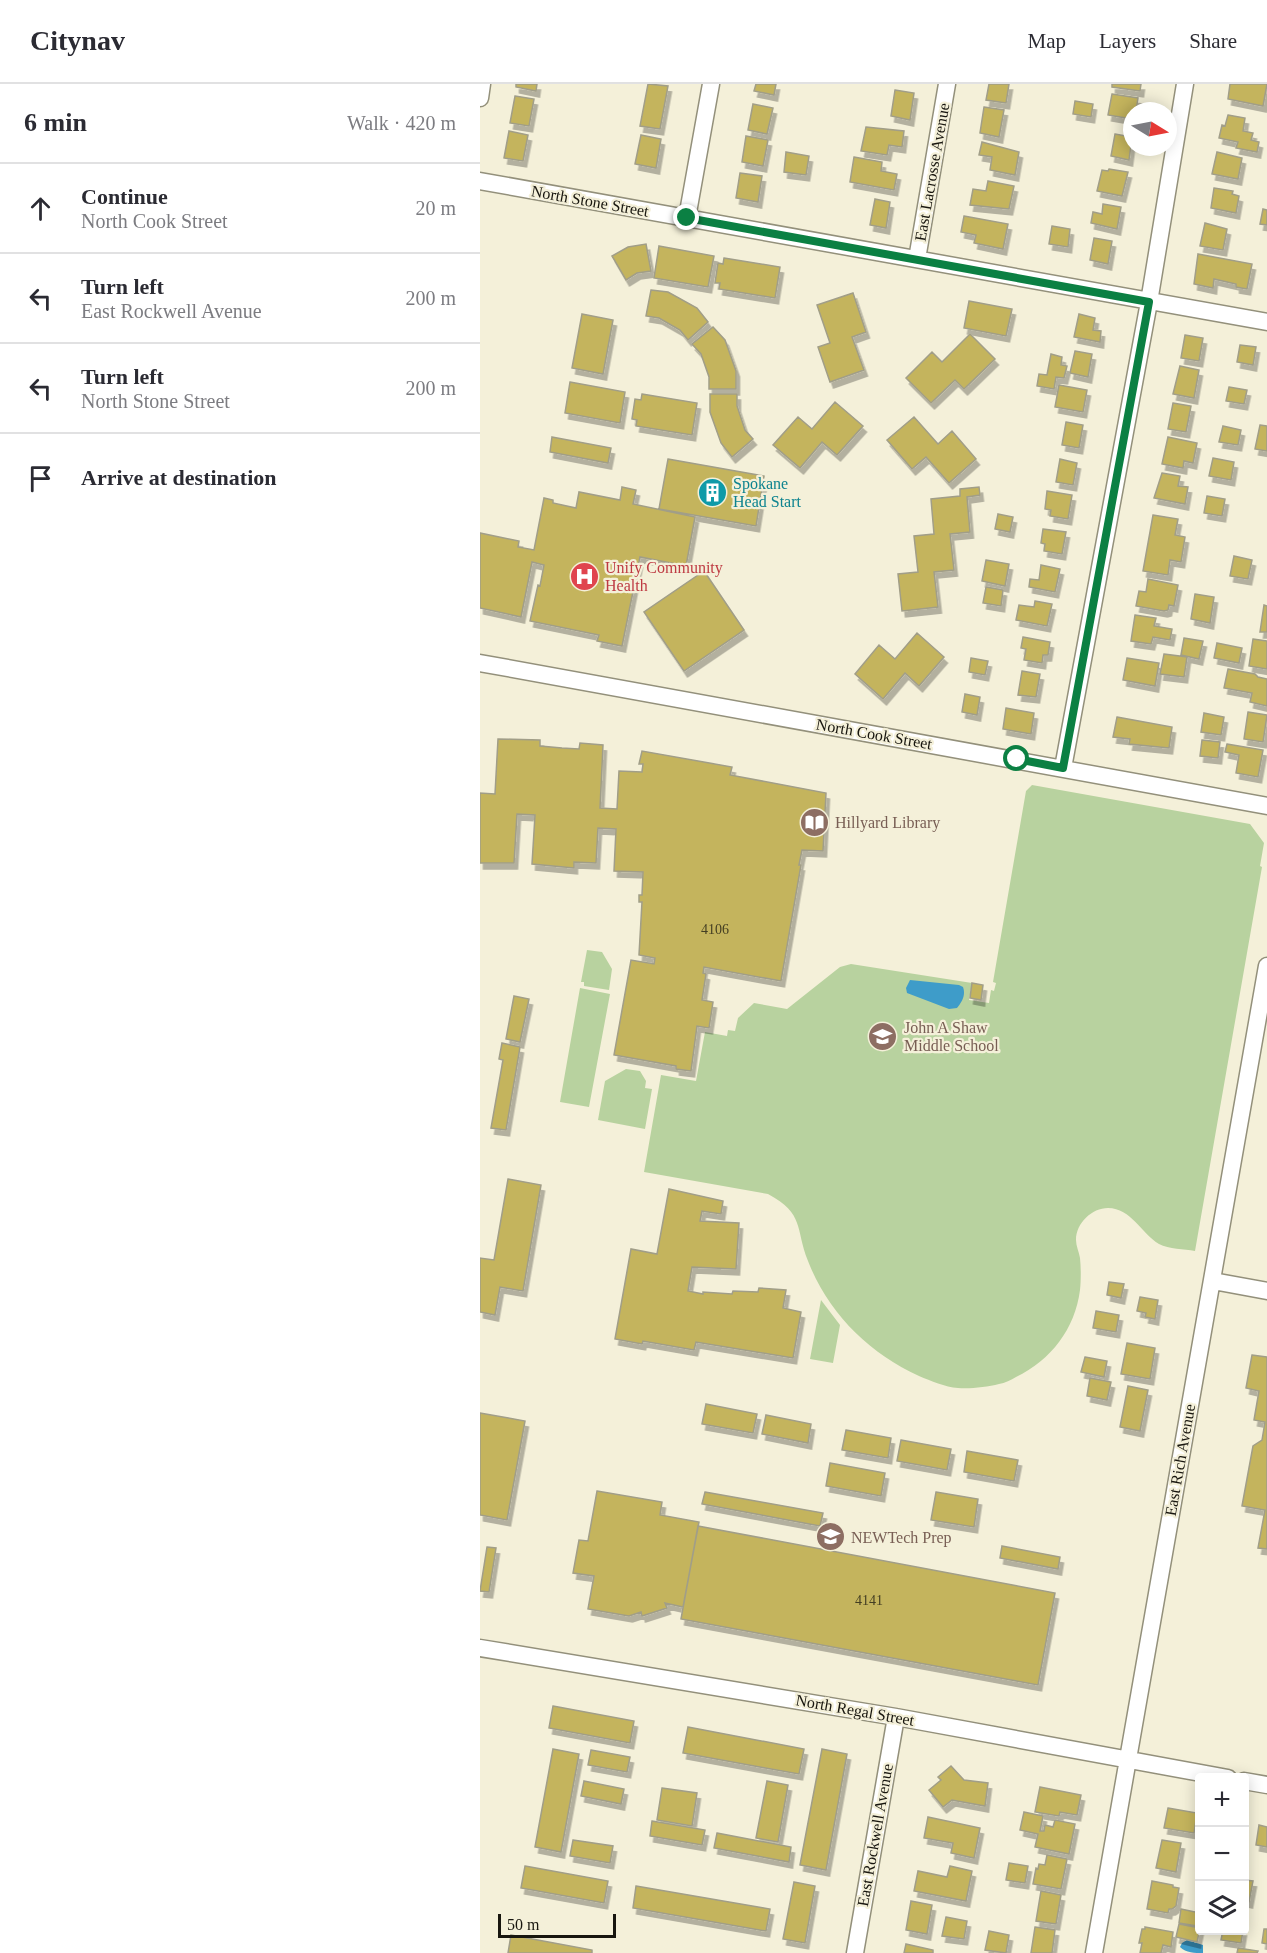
<!DOCTYPE html>
<html lang="en">
<head>
<meta charset="utf-8">
<style>
	body { margin:0; font-family:"Times New Roman",serif; background:#f7f7f7; color:#2b2b33 }
	.controls { position:absolute; right:18px; bottom:18px; display:grid; overflow:hidden; border-radius:6px; box-shadow:0 3px 15px #0003 }
	.controls button { width:54px; height:54px; display:grid; place-items:center; padding:0; border:0; border-bottom:2px solid #e1e1e2; background:#fff; color:#2b2b33; font:30px sans-serif }
	.compass { position:absolute; left:643px; top:18px; width:54px; height:54px; border-radius:50%; background:#fff; box-shadow:0 3px 15px #0003; rotate:100deg }
	.scale { position:absolute; left:18px; bottom:15px; width:118px; box-sizing:border-box; padding-left:6px; border:3px solid #18160f; border-top:0; font-size:16px; line-height:21px; white-space:nowrap; color:#18160f; -webkit-text-stroke:4px #f4f0d9; paint-order:stroke }
	.stop { position:absolute; width:18px; height:18px; margin:-14px; border:4px solid #0b8043; border-radius:50%; background:#fff }
	.stop.end { background:#0b8043; border-color:#fff; box-shadow:0 2px 6px #0008 }
	.list { margin:0; padding:0; list-style:none }
	h2 { display:flex; justify-content:space-between; align-items:center; height:78px; margin:0; padding:0 24px; font-size:26px }
	h2 small { font-size:20px; font-weight:400; color:#7c7c81 }
	.list li { display:grid; grid-template-columns:39px 1fr auto; gap:18px; align-items:center; box-sizing:border-box; height:90px; padding:0 24px; border-top:2px solid #e1e1e2 }
	.list b { display:block; font-size:22px; white-space:nowrap }
	.list p { margin:0; font-size:20px; white-space:nowrap; color:#7c7c81 }
	.list em { font-size:20px; font-style:normal; color:#7c7c81 }
	.icon { flex:none; width:33px; height:33px; fill:none; stroke:currentColor; stroke-width:2; stroke-linecap:round; stroke-linejoin:round }
	.map { position:relative; flex:none; width:787px; height:1869px; overflow:hidden }
	header { display:flex; align-items:center; gap:36px; box-sizing:border-box; height:84px; padding:0 30px; background:#fff; border-bottom:2px solid #e1e1e2 }
	header strong { font-size:28px }
	nav { display:flex; gap:33px; margin-inline-start:auto; font-size:21px }
	main { display:flex }
	aside { flex:1; background:#fff }
	.map>svg:first-child { display:block }
	.green { fill:#b8d29f }
	.water { fill:#3e9cc9 }
	.building { fill:#c4b45d; stroke:#a19e88; stroke-width:1.5; filter:url(#shadow) }
	.lines { fill:none; stroke-linecap:round; stroke-linejoin:round }
	.street-casing { stroke:#93907b; stroke-width:19 }
	.street { stroke:#fff; stroke-width:16 }
	.route { stroke:#0b8043; stroke-width:8 }
	.labels { text-anchor:middle; dominant-baseline:central; stroke-width:4.5; stroke-linejoin:round; paint-order:stroke }
	.number-label { font-size:14px; fill:#433e22 }
	.street-label { font-size:16px; fill:#18160f; stroke:#f4f0d9 }
	.culture-label { font-size:16px; fill:#0d838f; stroke:#f4f0d9; text-anchor:start }
	.health-label { font-size:16px; fill:#be3a42; stroke:#f4f0d9; text-anchor:start }
	.education-label { font-size:16px; fill:#785e54; stroke:#f4f0d9; text-anchor:start }
</style>
</head>
<body>
<header>
<strong>Citynav</strong>
<nav><a>Map</a><a>Layers</a><a>Share</a></nav>
</header>
<main>
<aside>
<h2>6 min<small>Walk · 420 m</small></h2>
<ul class="list">
<li><svg class="icon" aria-label="ahead" viewBox="0 0 24 24"><path d="M12 20V5M6 11l6-6 6 6"/></svg><div><b>Continue</b><p>North Cook Street</p></div><em>20 m</em></li>
<li><svg class="icon" aria-label="left" viewBox="0 0 24 24"><path d="M17 20v-9H6M10 6l-5 5 5 5"/></svg><div><b>Turn left</b><p>East Rockwell Avenue</p></div><em>200 m</em></li>
<li><svg class="icon" aria-label="left" viewBox="0 0 24 24"><path d="M17 20v-9H6M10 6l-5 5 5 5"/></svg><div><b>Turn left</b><p>North Stone Street</p></div><em>200 m</em></li>
<li><svg class="icon" aria-label="arrive" viewBox="0 0 24 24"><path d="M6 21V4h12l-3 4 3 4H6"/></svg><div><b>Arrive at destination</b></div></li>
</ul>
</aside>
<div class="map">
<svg width="787" height="1869" viewBox="0 0 787 1869">
	<defs>
		<filter id="shadow"><feDropShadow dx="3.5" dy="6" stdDeviation="0" flood-color="#0004"/></filter>
	</defs>
	<rect width="100%" height="100%" fill="#f4f0d9"/>
	<path class="green" d="M552 701 770 740 784 759 780 782 782 783 715 1167C704 1165 689 1165 679 1160 662 1150 651 1124 628 1124 612 1124 596 1139 596 1156 596 1162 599 1168 600 1174 601 1184 601 1196 600 1206 595 1245 571 1276 536 1293 531 1296 525 1299 519 1300 507 1303 490 1305 478 1304 465 1303 451 1297 439 1292 389 1269 348 1229 328 1177 315 1144 325 1130 288 1110L164 1088 181 991 216 997 225 948 247 952 248 946 255 947 258 934 274 919 307 925 360 883 371 880 492 899 489 916 509 919 511 906 514 907 516 899 513 898 546 707Z
		M107 866 122 868 132 885 129 906 104 902V898H101Z
		M100 904 130 910 109 1023 80 1018Z
		M146 985 160 987 166 997 165 1004 172 1005 165 1045 118 1036 125 997Z
		M341 1216 360 1241 353 1279 330 1275Z"/>
	<path class="water" d="M430 896 479 901 483 903C486 911 482 918 477 924L469 925 427 909 426 904Z
		M707 1856 723 1861V1869C715 1869 706 1869 700 1863L702 1859Z"/>
	<path class="building" d="M36 0H57L56 7 36 3Z
		M168 0 188 2 180 45 160 42Z
		M276 0H296L294 11 274 7Z
		M509 0H529L526 19 506 16Z
		M632 0H661L660 7 632 3Z
		M750 0H787L783 22 748 15Z
		M415 6 434 9 430 36 411 32Z
		M632 10 658 14 656 27H652V35L628 31Z
		M35 12 54 15 49 42 30 39Z
		M595 17 613 20 611 33 593 30Z
		M273 20 293 24 287 50 268 46Z
		M504 23 524 26 519 53 500 49Z
		M748 31 765 34 763 47 773 49 771 56 779 58 777 68 756 64 758 58 739 54 742 41 745 42Z
		M386 43 424 47 422 63 409 61 407 71 381 67Z
		M29 47 48 51 43 77 24 74Z
		M635 50 652 53 649 76 631 72Z
		M161 51 181 55 176 84 155 80Z
		M266 52 288 56 283 82 262 78Z
		M502 58 539 68 535 91 510 86 512 73 499 71Z
		M306 68 329 72 326 91 304 88Z
		M737 68 762 74 758 95 732 90Z
		M374 73 402 78 401 87 417 90 414 106 370 98Z
		M629 85 648 88 642 112 617 107 622 86 628 87Z
		M260 89 282 92 278 118 256 114Z
		M508 97 534 102 529 125 490 121 493 105 506 107Z
		M734 104 753 107 752 110 759 112 756 129 731 124Z
		M395 115 410 118 406 144 390 141Z
		M623 120 641 123 637 145 611 139 613 128 622 130Z
		M783 125 787 126V141L780 140Z
		M484 132 528 140 523 165 494 159 496 151 481 148Z
		M725 139 747 145 743 166 720 162Z
		M572 142 590 145 588 163 569 160Z
		M614 154 632 157 628 180 610 176Z
		M166 160 171 187 157 189 146 196 132 172 148 163Z
		M179 162 234 172 228 203 174 194Z
		M718 170 772 180 767 205 756 203V200L734 195 733 204 714 200Z
		M244 174 300 183 295 214 239 205 240 199H235L238 179 243 180Z
		M171 206 188 208 217 224 228 238 208 256 200 246 179 234 166 232Z
		M373 209 386 248 372 253 384 286 350 298 338 263 350 259 337 221Z
		M489 217 532 225 526 252 484 244Z
		M102 230 133 236 123 290 92 284Z
		M599 230 615 234 613 246 621 247 620 258 594 253Z
		M233 243 245 256 256 287V305H229V293L221 270 212 260Z
		M490 250 515 275 484 305 475 296 451 319 426 294 452 268 462 278Z
		M705 251 723 254 719 277 701 274Z
		M760 261 776 263 773 281 757 278Z
		M595 267 612 270 608 293 590 289Z
		M571 270 582 273 581 281 587 282 584 294 576 293 574 305 557 302 559 290 567 291Z
		M700 282 719 286 714 314 693 310Z
		M90 298 145 308 140 339 85 329Z
		M579 301 607 306 603 328 575 323Z
		M749 303 767 306 764 320 746 317Z
		M162 310 217 319 212 351 156 342 157 336 152 335 155 315 161 316Z
		M230 310H257V322L265 346 273 355 252 373 241 359 230 328Z
		M355 318 383 342 357 371 342 358 320 384 293 361 318 333 332 345Z
		M693 319 711 322 706 348 688 345Z
		M434 333 458 360 472 347 496 375 469 399 446 373 432 385 407 356Z
		M586 338 603 341 599 364 582 361Z
		M780 341 787 342V367L775 365Z
		M743 342 761 346 758 361 739 358Z
		M72 353 131 364 128 379 70 368Z
		M688 353 717 359 713 379 704 377 703 384 682 380Z
		M733 374 754 378 751 396 729 392Z
		M188 375 284 392 276 442 179 425Z
		M580 375 597 379 593 401 576 398Z
		M682 389 700 392 698 402 708 403 705 420 674 414Z
		M142 403 156 406 153 420 215 433 206 482 160 473 142 562 117 557 119 551 50 537 58 501 60 502 64 481 52 478 41 533 0 524V449L39 457 38 463 54 466 64 414 73 416V419L96 424 99 408 140 416Z
		M499 403 500 411 487 413 490 448 470 450 474 486 454 488 458 523 422 527 418 490 438 488 434 452 454 450 451 415 480 412V405Z
		M567 407 592 411 588 435 570 432 571 426 565 425Z
		M727 412 745 415 742 432 724 429Z
		M518 430 533 433 530 448 515 445Z
		M673 431 698 435 695 451 705 453 701 478 690 476 688 491 663 487Z
		M563 445 586 448 582 470 564 467 565 460 561 459Z
		M754 472 772 476 768 495 750 492Z
		M506 476 529 480 525 502 502 497Z
		M561 481 580 485 575 508 549 503 550 495 559 496Z
		M224 487 264 546 204 587 164 528Z
		M668 495 698 501 694 522 689 521 688 526 684 527 656 522 659 507 666 508Z
		M506 503 523 506 521 522 503 519Z
		M715 510 734 513 730 539 711 535Z
		M555 517 572 520 567 542 536 536 539 521 554 523Z
		M784 521 787 522V548H780Z
		M655 531 676 534 674 542 692 545 690 556 673 553 671 560 651 557Z
		M437 549 464 573 439 602 425 589 403 615 375 590 399 561 415 575Z
		M543 553 570 558 568 571H563L562 579 544 576 546 565 541 564Z
		M704 554 723 557 719 575 701 571Z
		M773 555 787 557V585L769 582Z
		M737 559 762 564 759 579 734 574Z
		M684 570 707 573 704 593 680 590Z
		M491 574 508 577 505 591 489 588Z
		M647 574 679 579 675 602 643 596Z
		M748 585 775 590 778 593 787 595V622L770 618 772 609 744 604Z
		M542 587 560 590 556 613 538 611Z
		M485 610 500 613 497 631 482 628Z
		M526 624 554 629 551 650 523 645Z
		M768 628 787 631 783 658 764 655Z
		M724 629 744 633 741 651 721 648Z
		M637 633 692 643 689 664 649 660 650 655 633 653Z
		M18 655 60 656V662L82 664 99 665 100 659 123 661 120 724 137 725 139 687 162 688 163 680H159L162 667 252 683 250 691 346 709 343 767 322 766 319 781H321L301 897 224 883 223 889 226 890 222 916 233 918 229 944 217 942 211 987 196 985V982L134 971 151 876 174 880 175 874 159 871 162 818H159V811H162L163 788 134 787 136 745 118 744 116 779 94 778V784L52 780 55 731 37 730 34 779H0V709L15 710Z
		M722 656 740 658 738 674 720 672Z
		M747 660 783 666 778 693 756 689 759 671 745 668Z
		M492 899 503 901 501 916 490 914Z
		M34 912 49 915 40 958 26 955Z
		M22 959 40 963 26 1046 11 1044 23 976 19 975Z
		M28 1095 61 1101 43 1207 20 1203 15 1231 0 1228V1174L14 1176Z
		M189 1105 243 1117 241 1130 222 1127 220 1137 259 1139 256 1185 212 1183 208 1207 223 1210V1208L252 1210 253 1207 278 1208 279 1204 306 1206 303 1224 321 1228 313 1274 216 1258 214 1266 163 1257 162 1260 135 1255 151 1165 177 1170Z
		M629 1198 644 1200 641 1214 627 1211Z
		M660 1213 678 1216 675 1235 665 1233 666 1229 657 1227Z
		M616 1227 639 1231 636 1248 613 1244Z
		M647 1259 675 1264 670 1295 641 1290Z
		M772 1271 787 1273V1465L778 1464 785 1426 762 1422 773 1362 782 1356 785 1338 774 1336 779 1307 766 1304Z
		M605 1273 627 1277 624 1293 601 1288Z
		M610 1294 631 1298 627 1316 607 1312Z
		M648 1302 668 1306 660 1347 640 1343Z
		M226 1320 277 1330 273 1349 222 1340Z
		M0 1329 45 1337 27 1436 0 1431Z
		M286 1331 331 1340 328 1359 282 1350Z
		M366 1346 411 1354 408 1374 362 1366Z
		M421 1356 471 1365 467 1386 417 1377Z
		M487 1367 538 1376 534 1397 484 1388Z
		M350 1379 405 1389 401 1412 346 1402Z
		M117 1407 182 1418 180 1431 219 1438 203 1523 185 1519 187 1524 162 1532 161 1528 149 1532 108 1525 114 1492 93 1489 99 1456 108 1457Z
		M225 1408 343 1429 340 1442 222 1420Z
		M456 1408 498 1415 494 1443 451 1436Z
		M218 1442 575 1509 558 1601 201 1535Z
		M522 1462 580 1473 578 1485 520 1474Z
		M7 1463 16 1464 9 1508 0 1507Z
		M73 1622 154 1637 150 1659 69 1644Z
		M208 1643 324 1665 319 1690 203 1669Z
		M73 1665 99 1670 81 1768 55 1763Z
		M342 1665 367 1670 346 1786 320 1781Z
		M111 1666 150 1673 147 1688 108 1681Z
		M471 1682 484 1696 508 1699 505 1722 472 1716 463 1723 449 1706 461 1696 458 1693Z
		M104 1697 144 1705 141 1720 101 1712Z
		M287 1697 308 1701 298 1758 276 1754Z
		M560 1703 601 1711 597 1731 580 1728 579 1732 555 1728Z
		M182 1704 217 1709 212 1742 177 1736Z
		M688 1724 717 1729 714 1749 684 1744Z
		M544 1728 563 1732 560 1747H564L565 1741 573 1743 575 1736 595 1740 589 1770 555 1763 558 1750 540 1746Z
		M448 1733 500 1744 494 1774 471 1769 473 1759 444 1754Z
		M172 1737 225 1746 222 1761 170 1752Z
		M779 1741 787 1743V1763L776 1761Z
		M237 1749 311 1763 309 1778 234 1764Z
		M93 1756 133 1762 130 1779 90 1772Z
		M682 1756 701 1759 696 1788 676 1784Z
		M567 1771 587 1775 581 1805 553 1800 556 1784 558 1785 559 1780 565 1781Z
		M529 1779 548 1782 545 1799 526 1796Z
		M45 1782 128 1797 124 1819 41 1804Z
		M470 1782 492 1787 486 1817 434 1807 438 1787 467 1793Z
		M764 1796 773 1797 769 1818 764 1817Z
		M672 1797 693 1801V1803L699 1804 696 1822 692 1825H689L688 1829 667 1825Z
		M314 1798 335 1802 325 1859 303 1855Z
		M156 1802 290 1825 286 1847 153 1824Z
		M561 1807 581 1811 576 1840 556 1837Z
		M431 1817 452 1821 447 1850 426 1846Z
		M701 1825 720 1829 717 1842 699 1839Z
		M466 1833 487 1837 484 1855 462 1852Z
		M699 1840 720 1844 717 1858 696 1853Z
		M555 1843 575 1846 572 1869H551Z
		M665 1843 693 1848 691 1863 683 1861 681 1869H660L662 1859H659L662 1845H665Z
		M784 1845H787V1860L782 1859Z
		M743 1846H763L761 1859 741 1856Z
		M509 1847 529 1851 526 1869 505 1866Z
		M31 1851 112 1866V1869H28Z
		M426 1860 453 1866V1869H424Z
		M758 1864 778 1867 777 1869H757Z"/>
	<g class="lines">
		<defs>
			<path id="street" d="M0 14 2 0
				M0 97 787 238
				M207 134 231 0
				M437 175 467 0
				M0 579 787 722
				M583 684 669 218 705 0
				M733 1197 787 1207
				M0 1564 416 1633 748 1694
				M764 1697 787 1701
				M375 1869 416 1633
				M614 1869 787 882"/>
		</defs>
		<use href="#street" class="street-casing"/>
		<use href="#street" class="street"/>
	</g>
	<g class="lines">
		<path class="route" d="M207 134 669 218 583 684 537 675"/>
	</g>
	<defs>
		<symbol id="building-disc" viewBox="-11 -11 22 22"><circle r="9.5" fill="#0f9aa8" stroke="#f4f0d9"/><path d="M-4-6H4V6H1V3H-1V6H-4ZM-2.5-4.3h1.7v1.8h-1.7ZM.8-4.3h1.7v1.8H.8ZM-2.5-1h1.7V.8h-1.7ZM.8-1h1.7V.8H.8Z" fill="#fff"/></symbol>
		<symbol id="hospital-disc" viewBox="-11 -11 22 22"><circle r="9.5" fill="#e0444e" stroke="#f4f0d9"/><path d="M-5-5h3v3.5h4V-5h3V5h-3V1.5h-4V5h-3Z" fill="#fff"/></symbol>
		<symbol id="library-disc" viewBox="-11 -11 22 22"><circle r="9.5" fill="#8d6e63" stroke="#f4f0d9"/><path d="M-6-4Q-3-5.5-.7-3.5V5Q-3 3-6 4ZM6-4Q3-5.5 .7-3.5V5Q3 3 6 4Z" fill="#fff"/></symbol>
		<symbol id="school-disc" viewBox="-11 -11 22 22"><circle r="9.5" fill="#8d6e63" stroke="#f4f0d9"/><path d="M0-5L7-2L0 1L-7-2ZM-4 1L0 2.5L4 1V4Q0 6-4 4Z" fill="#fff"/></symbol>
	</defs>
	<g fill-rule="evenodd">
		<use href="#building-disc" x="216" y="392" width="33" height="33"/>
		<use href="#hospital-disc" x="88" y="476" width="33" height="33"/>
		<use href="#library-disc" x="318" y="722" width="33" height="33"/>
		<use href="#school-disc" x="386" y="936" width="33" height="33"/>
		<use href="#school-disc" x="334" y="1436" width="33" height="33"/>
	</g>
	<g class="labels">
		<g class="number-label">
			<text x="235" y="845">4106</text>
			<text x="389" y="1516">4141</text>
		</g>
		<g class="street-label">
			<text transform="translate(452 88) rotate(-80)">East Lacrosse Avenue</text>
			<text transform="translate(110 117) rotate(10)">North Stone Street</text>
			<text transform="translate(394 650) rotate(10)">North Cook Street</text>
			<text transform="translate(700 1376) rotate(-80)">East Rich Avenue</text>
			<text transform="translate(375 1626) rotate(10)">North Regal Street</text>
			<text transform="translate(395 1751) rotate(-80)">East Rockwell Avenue</text>
		</g>
		<g class="culture-label">
			<text x="253" y="399">Spokane<tspan x="253" dy="18">Head Start</tspan></text>
		</g>
		<g class="health-label">
			<text x="125" y="483">Unify Community<tspan x="125" dy="18">Health</tspan></text>
		</g>
		<g class="education-label">
			<text x="355" y="738">Hillyard Library</text>
			<text x="424" y="943">John A Shaw<tspan x="424" dy="18">Middle School</tspan></text>
			<text x="371" y="1453">NEWTech Prep</text>
		</g>
	</g>
</svg>
<div class="controls">
<button>+</button>
<button>−</button>
<button><svg class="icon" aria-label="layers" viewBox="0 0 24 24"><path d="M12 4l9 5-9 5-9-5zM3 14l9 5 9-5"/></svg></button>
</div>
<svg class="compass" viewBox="-18 -18 36 36"><path d="M0-13l5 13h-10z" fill="#e53935"/><path d="M0 13l5-13h-10z" fill="#7c7c81"/></svg>
<div class="scale">50 m</div>
<div class="stop" style="left:537px;top:675px"></div>
<div class="stop end" style="left:207px;top:134px"></div>
</div>
</main>
</body>
</html>
